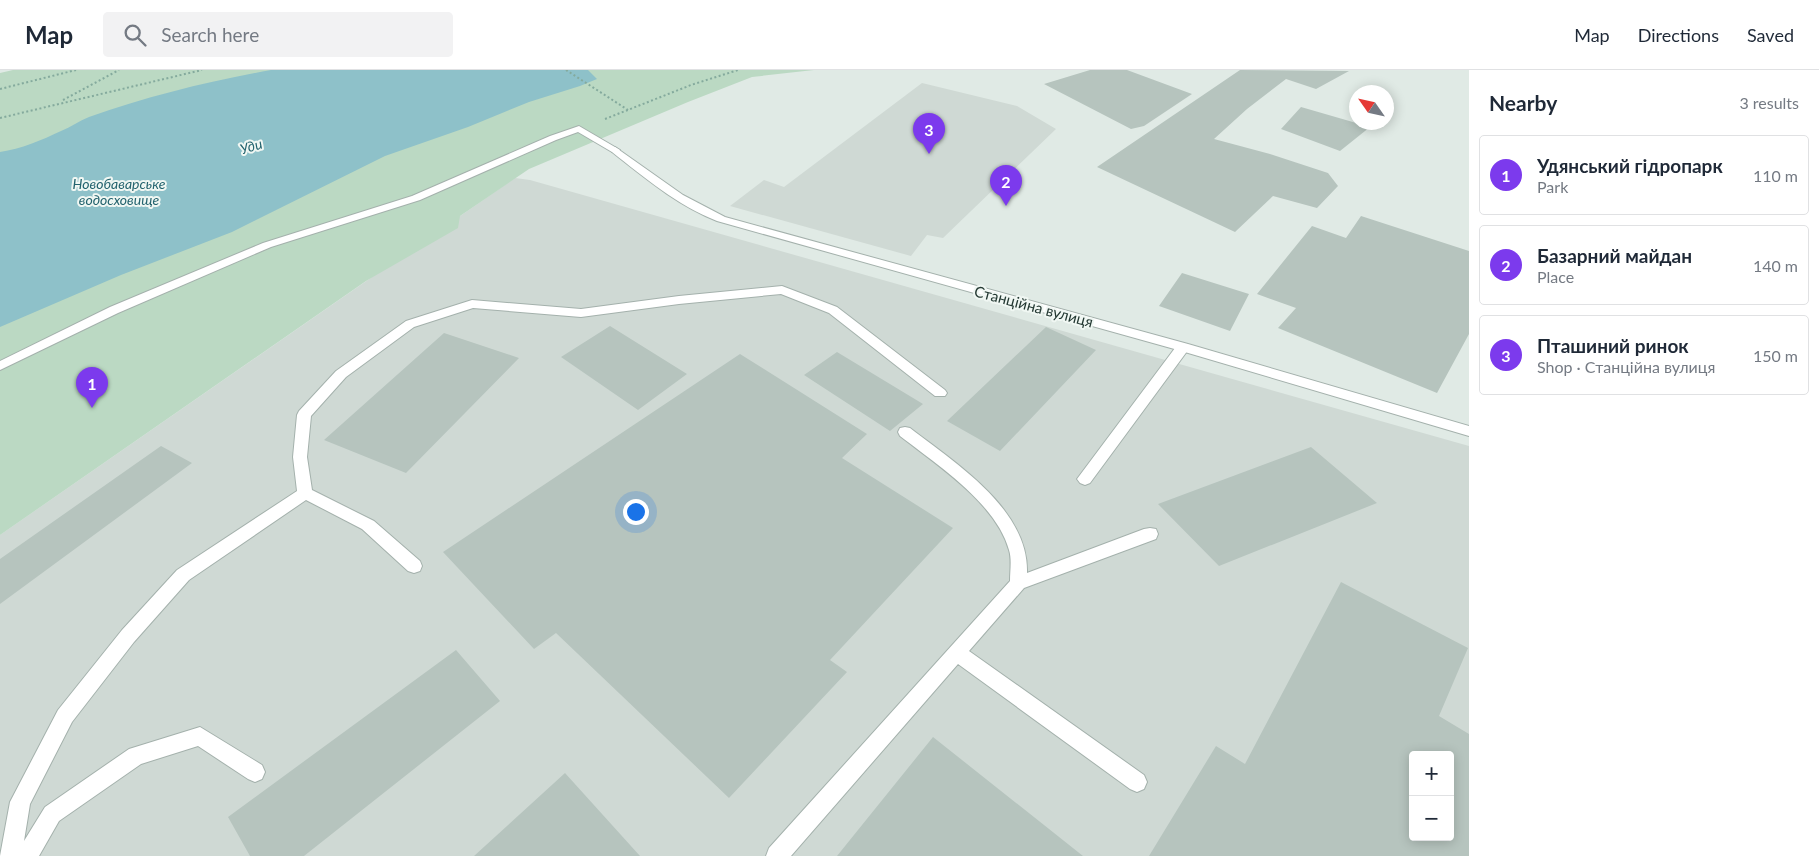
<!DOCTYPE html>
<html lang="en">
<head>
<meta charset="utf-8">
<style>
	body { margin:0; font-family:Lato,sans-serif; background:#f2f2f3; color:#1f2937 }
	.controls { position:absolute; right:15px; bottom:15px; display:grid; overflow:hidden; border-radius:5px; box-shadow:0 2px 12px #0003 }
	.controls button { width:45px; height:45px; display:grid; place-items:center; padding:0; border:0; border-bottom:1px solid #e0e1e3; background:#fff; color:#1f2937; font:25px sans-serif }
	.compass { position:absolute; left:1349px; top:15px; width:45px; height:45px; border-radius:50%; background:#fff; box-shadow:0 2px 12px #0003; rotate:304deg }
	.you { position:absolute; left:635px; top:441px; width:18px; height:18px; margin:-12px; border:4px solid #fff; border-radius:50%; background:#1a73e8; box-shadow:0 0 0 8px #1a73e833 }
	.badge { display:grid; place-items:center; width:32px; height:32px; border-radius:50%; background:#7c3aed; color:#fff; font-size:16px; font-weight:700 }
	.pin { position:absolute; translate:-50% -41px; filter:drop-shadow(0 1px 2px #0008) }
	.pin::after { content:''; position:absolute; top:26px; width:18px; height:15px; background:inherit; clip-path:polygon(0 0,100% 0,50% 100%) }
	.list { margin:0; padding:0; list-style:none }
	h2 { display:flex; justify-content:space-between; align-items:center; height:65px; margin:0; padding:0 20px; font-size:21px }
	h2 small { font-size:16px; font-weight:400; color:#747a83 }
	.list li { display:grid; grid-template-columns:32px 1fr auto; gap:15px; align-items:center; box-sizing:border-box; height:80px; margin:0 10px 10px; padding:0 10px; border:1px solid #e0e1e3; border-radius:5px }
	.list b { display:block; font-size:19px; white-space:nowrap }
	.list p { margin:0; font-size:16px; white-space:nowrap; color:#747a83 }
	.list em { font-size:16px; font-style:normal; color:#747a83 }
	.icon { flex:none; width:28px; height:28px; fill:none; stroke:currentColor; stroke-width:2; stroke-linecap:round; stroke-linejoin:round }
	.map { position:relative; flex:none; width:1469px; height:786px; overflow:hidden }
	header { display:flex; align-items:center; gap:30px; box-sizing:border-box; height:70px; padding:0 25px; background:#fff; border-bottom:1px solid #e0e1e3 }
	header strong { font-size:24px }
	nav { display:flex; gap:28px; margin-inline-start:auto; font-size:18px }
	.search { width:350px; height:45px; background:#f2f2f3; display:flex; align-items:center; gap:12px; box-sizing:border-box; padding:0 18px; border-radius:5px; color:#747a83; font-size:19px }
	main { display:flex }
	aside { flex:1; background:#fff }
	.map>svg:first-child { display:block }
	.built { fill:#cfd9d4; fill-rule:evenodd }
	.green { fill:#bbd9c3 }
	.water { fill:#8ec1c9 }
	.building { fill:#b6c4be; fill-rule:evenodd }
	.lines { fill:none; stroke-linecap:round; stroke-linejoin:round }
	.lane-casing { stroke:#a4b1ac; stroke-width:2 }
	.street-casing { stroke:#a4b1ac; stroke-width:2 }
	.path { stroke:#84aa9d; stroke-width:2; stroke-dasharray:2 2.5; stroke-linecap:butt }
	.lane { fill:#fff; fill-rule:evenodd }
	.street { fill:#fff; fill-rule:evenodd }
	.labels { text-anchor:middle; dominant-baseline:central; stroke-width:4; stroke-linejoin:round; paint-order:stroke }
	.far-water-label { font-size:14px; font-style:italic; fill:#23636e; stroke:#f0f7f3 }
	.street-label { font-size:15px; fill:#233832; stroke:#f0f7f3 }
</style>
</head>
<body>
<header>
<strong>Map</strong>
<div class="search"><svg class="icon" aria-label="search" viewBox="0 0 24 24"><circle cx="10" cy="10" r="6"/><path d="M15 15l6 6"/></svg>Search here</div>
<nav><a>Map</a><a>Directions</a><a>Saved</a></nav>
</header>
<main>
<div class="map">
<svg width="1469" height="786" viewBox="0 0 1469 786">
	<rect width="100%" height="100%" fill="#e0eae5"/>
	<path class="built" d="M922 13 1017 36 1056 59 943 168 927 165 911 186 730 136 764 110 784 117Z
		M515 108 530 110 1469 376V786H0V465ZM1413 685H1450V767H1413Z"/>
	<path class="green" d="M13 0H814L752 7 688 32 529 99 460 146 458 158 366 211 0 465V3Z"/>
	<path class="water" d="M271 0H588L597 9 580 16 529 32 468 57 385 86 232 162 121 205 0 257V82C21 79 42 70 61 61 71 57 79 51 89 47 148 26 210 11 271 0Z"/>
	<path class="building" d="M1090 0H1127L1192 24 1144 56 1131 59 1044 14Z
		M1240 0 1349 1 1316 19 1286 9 1247 39 1214 69 1270 84 1328 103 1338 116 1317 138 1273 126 1235 162 1097 97Z
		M1301 37 1370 57 1340 81 1281 59Z
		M1361 146 1469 181V264L1437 323 1278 258 1296 238 1257 224 1312 156 1346 168Z
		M1182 203 1249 224 1230 261 1159 236Z
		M610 256 687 304 638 340 561 287Z
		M1046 257 1096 280 1000 381 947 351Z
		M444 263 519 288 406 403 324 370Z
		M837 282 923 334 890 361 804 305Z
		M740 284 867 364 842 388 953 458 830 590 847 602 729 728 556 563 534 579 443 482Z
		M161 376 192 393 0 534V489Z
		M1311 377 1377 433 1219 496 1158 434Z
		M1341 512 1468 578 1439 646 1469 664V786H1149L1216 676 1245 694ZM1413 685H1450V767H1413Z
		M456 580 500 631 304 786H250L228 747Z
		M933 667 1083 786H837Z
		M565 703 640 786H474Z"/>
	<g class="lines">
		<defs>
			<path id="lane" d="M579 56 620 80 618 82H612L578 62 556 70 420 130 271 177 118 243 0 300V291L110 237 263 173 412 126 550 66Z
				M782 216 837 237 945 320 947 323 945 326H935L829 243 781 224 679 234 581 247 473 238 414 257 346 307 311 346 307 387 312 420 374 451 420 491 422 496 420 501 414 503 408 501 362 459 306 430 189 510 134 572 72 652 30 734 24 771 45 737 129 679 200 657 262 695 265 702 262 709 255 712 248 709 198 676 141 694 59 751 39 786H0L10 732 58 640 122 560 177 500 297 421 293 387 297 345 299 341 336 301 406 251 472 230 581 239 679 226Z
				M1183 273 1190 277 1188 280 1090 413 1085 415 1080 413 1077 409 1080 405 1178 274Z
				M905 357 910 358C955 393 1029 439 1027 503L1144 459 1150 458 1156 459 1158 464 1156 469 1024 518 969 581 1144 705 1147 712 1144 719 1137 722 1130 719 958 594 791 786H766L769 778 1010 511C1010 501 1012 489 1009 480 996 433 936 394 900 366L898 362 900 358Z"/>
			<path id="street" d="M615 77 683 125 725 147 1188 274 1469 356V366L1178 280 717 151C677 135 645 108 612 82V78Z"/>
		</defs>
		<use href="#lane" class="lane-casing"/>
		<use href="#street" class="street-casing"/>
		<path class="path" d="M566 0 628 40
			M0 19 76 0
			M63 30 119 0
			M0 48 202 0
			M605 49 691 15 738 0"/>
		<use href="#lane" class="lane"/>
		<use href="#street" class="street"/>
	</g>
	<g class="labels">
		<g class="far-water-label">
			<text transform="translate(251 76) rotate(-17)">Уди</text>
			<text x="119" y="113">Новобаварське<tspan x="119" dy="16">водосховище</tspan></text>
		</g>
		<g class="street-label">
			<text transform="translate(1034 236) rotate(15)">Станційна вулиця</text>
		</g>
	</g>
</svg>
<div class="controls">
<button>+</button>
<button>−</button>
</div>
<svg class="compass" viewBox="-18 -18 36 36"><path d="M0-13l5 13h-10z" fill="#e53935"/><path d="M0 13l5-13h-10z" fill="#747a83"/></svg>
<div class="you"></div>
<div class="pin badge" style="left:92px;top:338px">1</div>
<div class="pin badge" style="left:1006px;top:136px">2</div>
<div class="pin badge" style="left:929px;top:84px">3</div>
</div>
<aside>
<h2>Nearby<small>3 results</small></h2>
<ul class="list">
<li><span class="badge">1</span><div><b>Удянський гідропарк</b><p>Park</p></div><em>110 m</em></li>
<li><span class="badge">2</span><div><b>Базарний майдан</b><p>Place</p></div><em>140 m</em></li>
<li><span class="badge">3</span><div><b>Пташиний ринок</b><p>Shop · Станційна вулиця</p></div><em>150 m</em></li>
</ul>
</aside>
</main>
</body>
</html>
